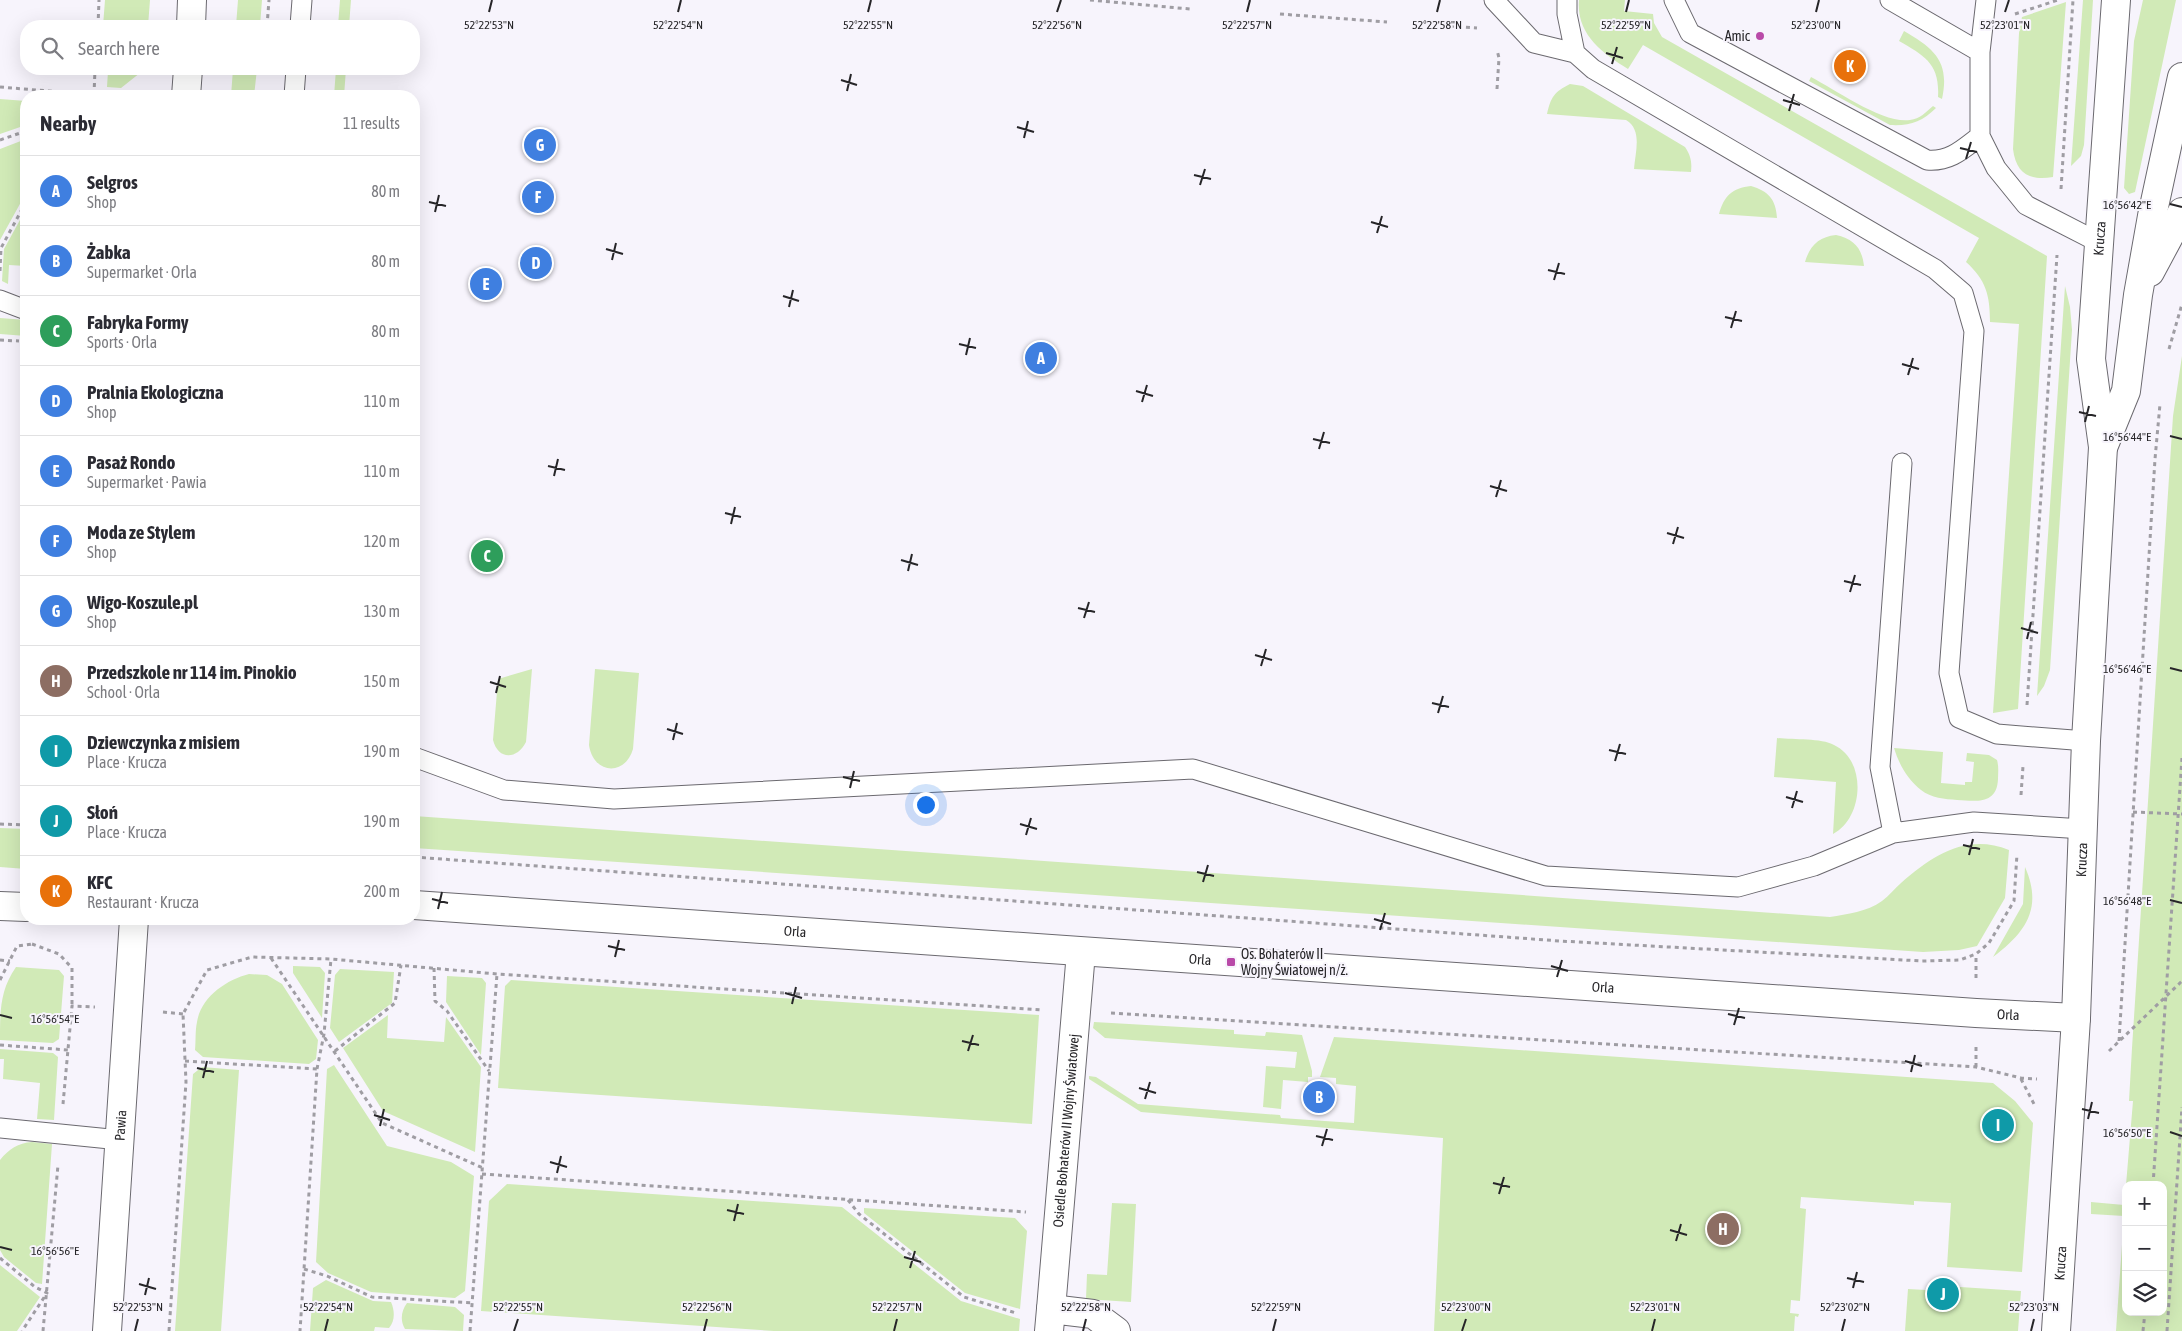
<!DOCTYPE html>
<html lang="en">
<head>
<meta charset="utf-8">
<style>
	body { margin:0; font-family:"Asap Condensed",sans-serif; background:#f2f2f3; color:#2b2b33 }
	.controls { position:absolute; right:15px; bottom:15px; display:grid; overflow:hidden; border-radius:10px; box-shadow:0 5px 20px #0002 }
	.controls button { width:45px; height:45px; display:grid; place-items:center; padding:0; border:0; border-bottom:1px solid #e1e1e2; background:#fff; color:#2b2b33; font:25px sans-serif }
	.you { position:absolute; left:925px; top:804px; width:18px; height:18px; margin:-12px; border:4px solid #fff; border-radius:50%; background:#1a73e8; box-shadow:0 0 0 8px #1a73e833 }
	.badge { display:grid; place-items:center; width:32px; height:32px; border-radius:50%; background:#b94aa8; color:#fff; font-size:16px; font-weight:700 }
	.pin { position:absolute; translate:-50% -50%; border:2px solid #fff; box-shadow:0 1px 5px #0006 }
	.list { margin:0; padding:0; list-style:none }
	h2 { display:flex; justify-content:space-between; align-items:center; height:65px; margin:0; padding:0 20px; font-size:21px }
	h2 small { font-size:16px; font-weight:400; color:#7c7c81 }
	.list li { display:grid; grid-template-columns:32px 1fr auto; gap:15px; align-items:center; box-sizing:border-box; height:70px; padding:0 20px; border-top:1px solid #e1e1e2 }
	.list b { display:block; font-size:19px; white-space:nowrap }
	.list p { margin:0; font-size:16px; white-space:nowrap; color:#7c7c81 }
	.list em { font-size:16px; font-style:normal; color:#7c7c81 }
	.icon { flex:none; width:28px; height:28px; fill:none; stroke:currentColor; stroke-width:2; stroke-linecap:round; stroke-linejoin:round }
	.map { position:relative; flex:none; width:2182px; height:1331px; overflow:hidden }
	.search { position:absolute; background:#fff; box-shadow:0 5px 20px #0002; left:20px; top:20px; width:400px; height:55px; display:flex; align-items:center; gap:12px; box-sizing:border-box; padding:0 18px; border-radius:20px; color:#7c7c81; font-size:19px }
	.panel { position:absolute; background:#fff; box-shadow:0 5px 20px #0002; left:20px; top:90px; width:400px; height:835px; border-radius:20px }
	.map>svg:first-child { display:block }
	.green { fill:#d1eab7 }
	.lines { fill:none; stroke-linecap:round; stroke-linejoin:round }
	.service-casing { stroke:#6b696f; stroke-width:21 }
	.minor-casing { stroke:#6b696f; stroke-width:30 }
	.path { stroke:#9f9da3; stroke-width:3; stroke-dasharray:4 4; stroke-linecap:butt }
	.service { stroke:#fff; stroke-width:19 }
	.minor { stroke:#fff; stroke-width:28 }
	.ticks { fill:none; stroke:#262528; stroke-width:2 }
	.poi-dot { fill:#b94aa8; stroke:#f7f4fc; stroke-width:2 }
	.labels { text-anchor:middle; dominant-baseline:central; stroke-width:4; stroke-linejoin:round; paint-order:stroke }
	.poi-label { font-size:14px; fill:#262528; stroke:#f7f4fc; text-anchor:end }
	.street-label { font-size:14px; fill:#262528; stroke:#f7f4fc }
	.ticks-label { font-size:12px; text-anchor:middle; fill:#262528; stroke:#f7f4fc; stroke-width:4; stroke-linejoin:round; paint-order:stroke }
</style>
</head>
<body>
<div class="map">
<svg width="2182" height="1331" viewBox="0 0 2182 1331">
	<rect width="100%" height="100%" fill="#f7f4fc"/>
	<path class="green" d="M105 0H150L148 26H103Z
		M238 0H262L260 26H236Z
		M340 0H351L349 26H338Z
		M1579 0H1625L1624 11 1653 14 1654 23 1662 37 2047 256 2018 709 1993 713 2019 324 1990 322C1990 295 1986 280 1966 262L1979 238 1643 45 1628 69C1602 53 1576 34 1579 0Z
		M2083 0H2093L2084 145 2081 156 2071 166Z
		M2143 0H2176L2135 192 2129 194 2124 188 2134 41Z
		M2066 2 2053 177C2030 181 2016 174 2013 149L2019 33 2022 17Z
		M1904 31C1935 49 1950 62 1942 99L1938 97C1940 64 1925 56 1899 41Z
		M101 69H145L121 88 107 87 108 71Z
		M233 69H257L254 96H231Z
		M336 69H346L344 96H334Z
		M1811 77C1836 90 1883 124 1910 120 1920 119 1926 112 1933 106L1936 108C1922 122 1910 126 1890 125L1809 81Z
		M1570 84 1583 86 1685 147C1691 156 1692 162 1691 172L1634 169C1635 153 1643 130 1626 120L1547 114C1551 97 1554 92 1570 84Z
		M0 99 26 101V125L0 134Z
		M26 139V193L0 240V149Z
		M1751 186C1768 191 1776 199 1777 218L1719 214C1724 196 1732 188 1751 186Z
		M26 209V266L9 265 8 284 2 281 4 249Z
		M1836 235C1854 239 1862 248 1864 266L1805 262C1810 245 1819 237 1836 235Z
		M2065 286 2070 307 2072 330 2050 670 2044 686 2037 696Z
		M0 318 26 320V336L0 334Z
		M2182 356V1331H2116L2124 1216 2091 1214V1202L2124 1205 2126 1189V1312H2163V1185H2126L2133 1101H2129L2132 1048 2173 416Z
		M532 669 526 742C517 760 498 760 493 740L498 679Z
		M595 669 639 673 633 749C625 777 593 774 589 745Z
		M1777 738C1793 740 1821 738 1834 745 1868 761 1863 819 1833 834L1836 782 1774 777Z
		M1894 748 1943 752 1941 783 1965 785V782H1972L1974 762 1966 761 1967 753 1989 755 1997 760C1999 767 1998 773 1998 779 1997 805 1976 801 1957 800 1945 799 1931 798 1921 790 1907 779 1899 764 1894 748Z
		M414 816 1830 917C1847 914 1867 912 1882 901 1889 896 1895 888 1901 883 1933 855 1967 833 2009 850L2005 898 1977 946 1959 950 1923 952 414 848Z
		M0 828 26 829V869L0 867Z
		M2025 867C2043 908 2026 932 1993 957L2023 904Z
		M293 966 320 967 325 973 322 1018 293 973Z
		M16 967 59 970 64 976 59 1039 53 1043 0 1040C0 1011 0 990 16 967Z
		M340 969 394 972 392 1003 339 1042 330 1028 335 975Z
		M249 974 267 975 282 984 318 1040 316 1059 309 1064 203 1057 195 1050C196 1041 195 1031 197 1022 201 997 226 980 249 974Z
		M447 976 482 978 486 983 481 1055 446 1002Z
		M511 980 1039 1015 1032 1124 498 1088 505 986Z
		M388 1015 387 1038 444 1042 446 1017 481 1067 475 1152 383 1111 343 1048Z
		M1094 1022 1234 1030V1034L1265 1036 1266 1032 1302 1035 1312 1071V1077H1308V1082L1283 1080 1281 1109 1263 1107 1266 1066 1295 1068 1297 1052 1105 1038 1093 1028Z
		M1334 1037 1993 1083 2015 1101 2033 1123 2022 1272 1947 1267 1951 1203 1914 1201V1205L1801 1197 1800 1208 1806 1209 1800 1301 1791 1300 1790 1313 1799 1314 1798 1317 1795 1316 1794 1331H1434L1443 1138 1141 1112 1089 1079V1076L1096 1077 1138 1104 1280 1115 1281 1118 1354 1123 1356 1086 1336 1084V1078L1320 1077Z
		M0 1049 53 1053 58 1057 54 1120 37 1119 40 1083 3 1079 4 1059H0Z
		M334 1065 387 1146 451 1162 474 1176 465 1291 455 1298 371 1292 328 1273 316 1262 327 1069Z
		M202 1067 239 1070 221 1331H175L193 1074Z
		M32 1142 52 1144 42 1284 36 1283 4 1257 0 1250V1160C9 1149 18 1143 32 1142Z
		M507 1184 842 1207 961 1301 1020 1319 1019 1331H774L481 1311 489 1201Z
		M1112 1203 1136 1204 1131 1302 1086 1299 1087 1274 1107 1275Z
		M864 1208 1015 1218 1027 1231 1020 1309 965 1293 864 1213Z
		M0 1265 40 1297 17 1331H0Z
		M326 1280 373 1301 391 1302C395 1311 395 1321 389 1328L375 1327 374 1331H310L313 1288Z
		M1945 1286 2021 1291 2018 1331H1905L1908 1289 1926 1290Z
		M407 1303 455 1307 464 1315 463 1331 405 1329C400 1321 401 1311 407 1303Z"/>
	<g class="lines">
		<defs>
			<path id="service" d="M1494 0 1534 43 1575 53 1593 69 1935 269 1963 293 1974 331 1949 673 1959 718 1997 734 2086 741
				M1567 0V14L1575 53
				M1674 0 1690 33 1927 160C1950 162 1963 149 1980 136
				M1890 0 1980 52
				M1986 0 1980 52V136L1996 168 2026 205 2100 243
				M300 26 302 0
				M294 96 296 69
				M0 300 26 310
				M414 757 504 790 614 799 1193 769 1546 876 1738 887 1814 866 1893 833 1974 822 2083 829
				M1893 833 1880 767 1902 463
				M0 1128 120 1140"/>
			<g id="minor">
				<path d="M191 26 192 0"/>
				<path d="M186 96 188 69"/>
				<path d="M2150 272 2182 212"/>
				<path d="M2104 445 2126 391 2138 295 2152 216 2182 77"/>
				<path id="s1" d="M414 905 1976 1013 2076 1018"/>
				<path d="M0 906 26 907"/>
				<path id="s2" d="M1051 1309 1081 952"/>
				<path id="s3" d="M107 1331 134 919"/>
				<path d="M1049 1331 1051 1309 1093 1314 1116 1331"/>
				<path id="s4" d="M2056 1331 2076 1018 2086 741 2103 447 2091 359 2116 0"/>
			</g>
		</defs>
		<use href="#service" class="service-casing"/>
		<use href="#minor" class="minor-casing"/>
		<path class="path" d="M1090 0 1190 9
			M1280 14 1387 22
			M2015 14 2058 0
			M98 26 99 0
			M267 26 269 0
			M1450 26 1477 28
			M0 87 73 93
			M1497 89 1499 58 1497 50
			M94 95 95 69
			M73 96V93L117 96
			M0 140 26 131
			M2061 189 2073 0
			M0 271 1 248 26 202
			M0 340 19 341
			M2169 349 2182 304
			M2027 705 2057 255
			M2021 795 2023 766
			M2133 812 2182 814
			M0 824 26 825
			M414 857 1560 941 1922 961 1960 960 1976 954 1989 943 2014 901 2017 854
			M32 944 59 954 72 968V1006
			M271 958 382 1123 483 1168
			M0 960 10 961
			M434 968 435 1001 447 1011 489 1071
			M1976 978V954
			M0 980 17 946 32 944V942
			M163 1012 183 1014
			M1111 1013 1976 1067 2021 1078 2037 1079
			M2119 1041 2155 459 2160 404
			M0 1045 68 1050
			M335 1051 395 1003 401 965
			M2109 1051 2182 981
			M185 1061 317 1069 300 1331
			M1976 1067V1047
			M317 1069 324 1034 331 959
			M2021 1079 2034 1104
			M63 1104 72 1006 95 1007
			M482 1174 1026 1212
			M2153 1185 2182 758
			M848 1200 859 1214 964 1297 1016 1313
			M0 1258 35 1287 47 1293 22 1331
			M304 1269 327 1276 372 1297 473 1303
			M43 1331 58 1165
			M169 1331 186 1082 183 1014 207 970 252 957 331 959 497 974 1043 1010
			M470 1331 497 974
			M2143 1331 2145 1312
			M2167 1331 2182 1107"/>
		<use href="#service" class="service"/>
		<use href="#minor" class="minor"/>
	</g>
	<path class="ticks" d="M489 12 492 0M678 12 681 0M868 12 871 0M1057 12 1061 0M1247 12 1250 0M1437 12 1440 0M1626 12 1629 0M1816 12 1819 0M2005 12 2009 0M1606 53 1623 58M1612 64 1617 47M841 80 857 85M847 91 851 74M1783 100 1800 105M1789 111 1794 94M1017 127 1034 132M1024 138 1028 121M1960 148 1977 152M1966 159 1971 142M1194 175 1211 179M1200 185 1205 169M429 202 446 206M2170 204 2182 207M435 212 439 195M1371 222 1388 227M1377 233 1382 216M606 249 623 254M612 260 616 243M1548 270 1565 274M1554 280 1559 263M783 296 799 301M789 307 793 290M1725 317 1742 321M1731 328 1736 311M959 344 976 348M966 355 970 338M1902 364 1919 369M1908 375 1913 358M1136 391 1153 396M1142 402 1147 385M2079 412 2096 416M2085 422 2089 406M2170 436 2182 439M1313 439 1330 443M1319 449 1324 432M548 466 565 470M554 476 558 459M1490 486 1507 491M1496 497 1501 480M725 513 741 517M731 524 735 507M1667 533 1684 538M1673 544 1678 527M901 560 918 565M908 571 912 554M1844 581 1861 585M1850 592 1855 575M1078 608 1095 612M1084 618 1089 602M2021 628 2038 633M2027 639 2031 622M1255 655 1272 660M1261 666 1266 649M2170 668 2182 671M490 682 506 687M496 693 500 676M1432 703 1449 707M1438 713 1443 696M667 729 683 734M673 740 677 723M1609 750 1626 754M1615 761 1620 744M843 777 860 781M850 788 854 771M1786 797 1803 802M1792 808 1797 791M1020 824 1037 829M1026 835 1031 818M1963 845 1980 849M1969 855 1973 839M1197 872 1214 876M1203 882 1208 865M432 899 448 903M2170 900 2182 903M438 909 442 892M1374 919 1391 924M1380 930 1385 913M608 946 625 950M615 957 619 940M1551 966 1568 971M1557 977 1562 960M785 993 802 998M792 1004 796 987M1728 1014 1745 1018M0 1015 12 1018M1734 1025 1739 1008M962 1041 979 1045M968 1051 973 1035M1905 1061 1922 1066M197 1068 214 1072M1911 1072 1915 1055M203 1078 207 1061M1139 1088 1156 1093M1145 1099 1150 1082M2082 1109 2099 1113M374 1115 390 1120M2088 1119 2092 1102M380 1126 384 1109M2170 1132 2182 1136M1316 1136 1333 1140M1322 1146 1327 1129M550 1162 567 1167M557 1173 561 1156M1493 1183 1510 1187M1499 1194 1504 1177M727 1210 744 1214M734 1221 738 1204M1670 1230 1687 1235M1676 1241 1681 1224M0 1247 12 1250M904 1257 921 1262M910 1268 915 1251M1847 1278 1864 1282M139 1284 156 1289M1853 1288 1857 1272M145 1295 149 1278M135 1331 138 1319M325 1331 328 1319M514 1331 518 1319M704 1331 707 1319M894 1331 897 1319M1083 1331 1086 1319M1273 1331 1276 1319M1462 1331 1466 1319M1652 1331 1655 1319M1842 1331 1845 1319M2031 1331 2034 1319"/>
	<g class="poi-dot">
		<circle cx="1760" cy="36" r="5"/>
		<rect x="1226" y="957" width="10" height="10" rx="2.5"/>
	</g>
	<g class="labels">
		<g class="poi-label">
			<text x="1750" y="36">Amic</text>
			<text x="1241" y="954" text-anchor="start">Os. Bohaterów II<tspan x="1241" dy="16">Wojny Światowej n/ż.</tspan></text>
		</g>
		<g class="street-label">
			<text stroke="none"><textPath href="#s4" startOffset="1095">Krucza</textPath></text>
			<text stroke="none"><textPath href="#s4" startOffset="472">Krucza</textPath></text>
			<text stroke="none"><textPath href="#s1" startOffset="382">Orla</textPath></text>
			<text stroke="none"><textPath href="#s1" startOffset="788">Orla</textPath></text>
			<text stroke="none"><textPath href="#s1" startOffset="1192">Orla</textPath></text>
			<text stroke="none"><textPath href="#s1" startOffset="1598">Orla</textPath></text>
			<text stroke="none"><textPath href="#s3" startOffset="206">Pawia</textPath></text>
			<text stroke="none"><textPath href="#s2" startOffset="179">Osiedle Bohaterów II Wojny Światowej</textPath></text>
			<text stroke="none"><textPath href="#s4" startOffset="68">Krucza</textPath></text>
		</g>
	</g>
	<g class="ticks-label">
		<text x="489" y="29">52°22'53"N</text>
		<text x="678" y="29">52°22'54"N</text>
		<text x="868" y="29">52°22'55"N</text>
		<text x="1057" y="29">52°22'56"N</text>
		<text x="1247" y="29">52°22'57"N</text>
		<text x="1437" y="29">52°22'58"N</text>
		<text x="1626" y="29">52°22'59"N</text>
		<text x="1816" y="29">52°23'00"N</text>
		<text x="2005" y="29">52°23'01"N</text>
		<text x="2127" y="209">16°56'42"E</text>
		<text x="2127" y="441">16°56'44"E</text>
		<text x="2127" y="673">16°56'46"E</text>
		<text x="2127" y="905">16°56'48"E</text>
		<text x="55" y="1023">16°56'54"E</text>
		<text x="2127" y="1137">16°56'50"E</text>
		<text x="55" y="1255">16°56'56"E</text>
		<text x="138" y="1311">52°22'53"N</text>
		<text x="328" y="1311">52°22'54"N</text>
		<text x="518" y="1311">52°22'55"N</text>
		<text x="707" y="1311">52°22'56"N</text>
		<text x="897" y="1311">52°22'57"N</text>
		<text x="1086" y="1311">52°22'58"N</text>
		<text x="1276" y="1311">52°22'59"N</text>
		<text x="1466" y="1311">52°23'00"N</text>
		<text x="1655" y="1311">52°23'01"N</text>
		<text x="1845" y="1311">52°23'02"N</text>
		<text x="2034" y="1311">52°23'03"N</text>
	</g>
</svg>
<div class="controls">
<button>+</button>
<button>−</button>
<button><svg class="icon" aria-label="layers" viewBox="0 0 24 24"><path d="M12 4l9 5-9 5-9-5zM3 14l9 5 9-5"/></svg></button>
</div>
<div class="you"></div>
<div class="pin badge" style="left:1041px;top:358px;background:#3f7fe0">A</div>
<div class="pin badge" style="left:1319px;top:1097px;background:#3f7fe0">B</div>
<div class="pin badge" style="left:487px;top:556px;background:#2e9e5b">C</div>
<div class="pin badge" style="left:536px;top:263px;background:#3f7fe0">D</div>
<div class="pin badge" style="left:486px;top:284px;background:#3f7fe0">E</div>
<div class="pin badge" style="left:538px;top:197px;background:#3f7fe0">F</div>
<div class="pin badge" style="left:540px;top:145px;background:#3f7fe0">G</div>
<div class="pin badge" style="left:1723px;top:1229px;background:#8d6e63">H</div>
<div class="pin badge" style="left:1998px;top:1125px;background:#0f9aa8">I</div>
<div class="pin badge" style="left:1943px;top:1294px;background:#0f9aa8">J</div>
<div class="pin badge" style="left:1850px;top:66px;background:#e8710a">K</div>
<div class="search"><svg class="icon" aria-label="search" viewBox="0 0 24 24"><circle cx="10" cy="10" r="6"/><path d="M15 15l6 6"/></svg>Search here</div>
<section class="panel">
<h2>Nearby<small>11 results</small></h2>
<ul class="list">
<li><span class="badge" style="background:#3f7fe0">A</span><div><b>Selgros</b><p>Shop</p></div><em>80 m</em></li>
<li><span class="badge" style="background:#3f7fe0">B</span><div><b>Żabka</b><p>Supermarket · Orla</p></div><em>80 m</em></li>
<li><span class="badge" style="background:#2e9e5b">C</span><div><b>Fabryka Formy</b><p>Sports · Orla</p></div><em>80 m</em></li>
<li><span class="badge" style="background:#3f7fe0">D</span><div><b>Pralnia Ekologiczna</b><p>Shop</p></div><em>110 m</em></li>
<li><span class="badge" style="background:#3f7fe0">E</span><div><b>Pasaż Rondo</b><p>Supermarket · Pawia</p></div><em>110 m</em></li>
<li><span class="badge" style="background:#3f7fe0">F</span><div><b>Moda ze Stylem</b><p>Shop</p></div><em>120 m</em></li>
<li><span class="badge" style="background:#3f7fe0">G</span><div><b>Wigo-Koszule.pl</b><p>Shop</p></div><em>130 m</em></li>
<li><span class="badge" style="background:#8d6e63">H</span><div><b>Przedszkole nr 114 im. Pinokio</b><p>School · Orla</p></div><em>150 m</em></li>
<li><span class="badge" style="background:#0f9aa8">I</span><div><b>Dziewczynka z misiem</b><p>Place · Krucza</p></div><em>190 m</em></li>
<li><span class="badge" style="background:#0f9aa8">J</span><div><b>Słoń</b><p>Place · Krucza</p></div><em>190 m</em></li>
<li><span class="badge" style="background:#e8710a">K</span><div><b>KFC</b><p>Restaurant · Krucza</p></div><em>200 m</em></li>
</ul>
</section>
</div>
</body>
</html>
